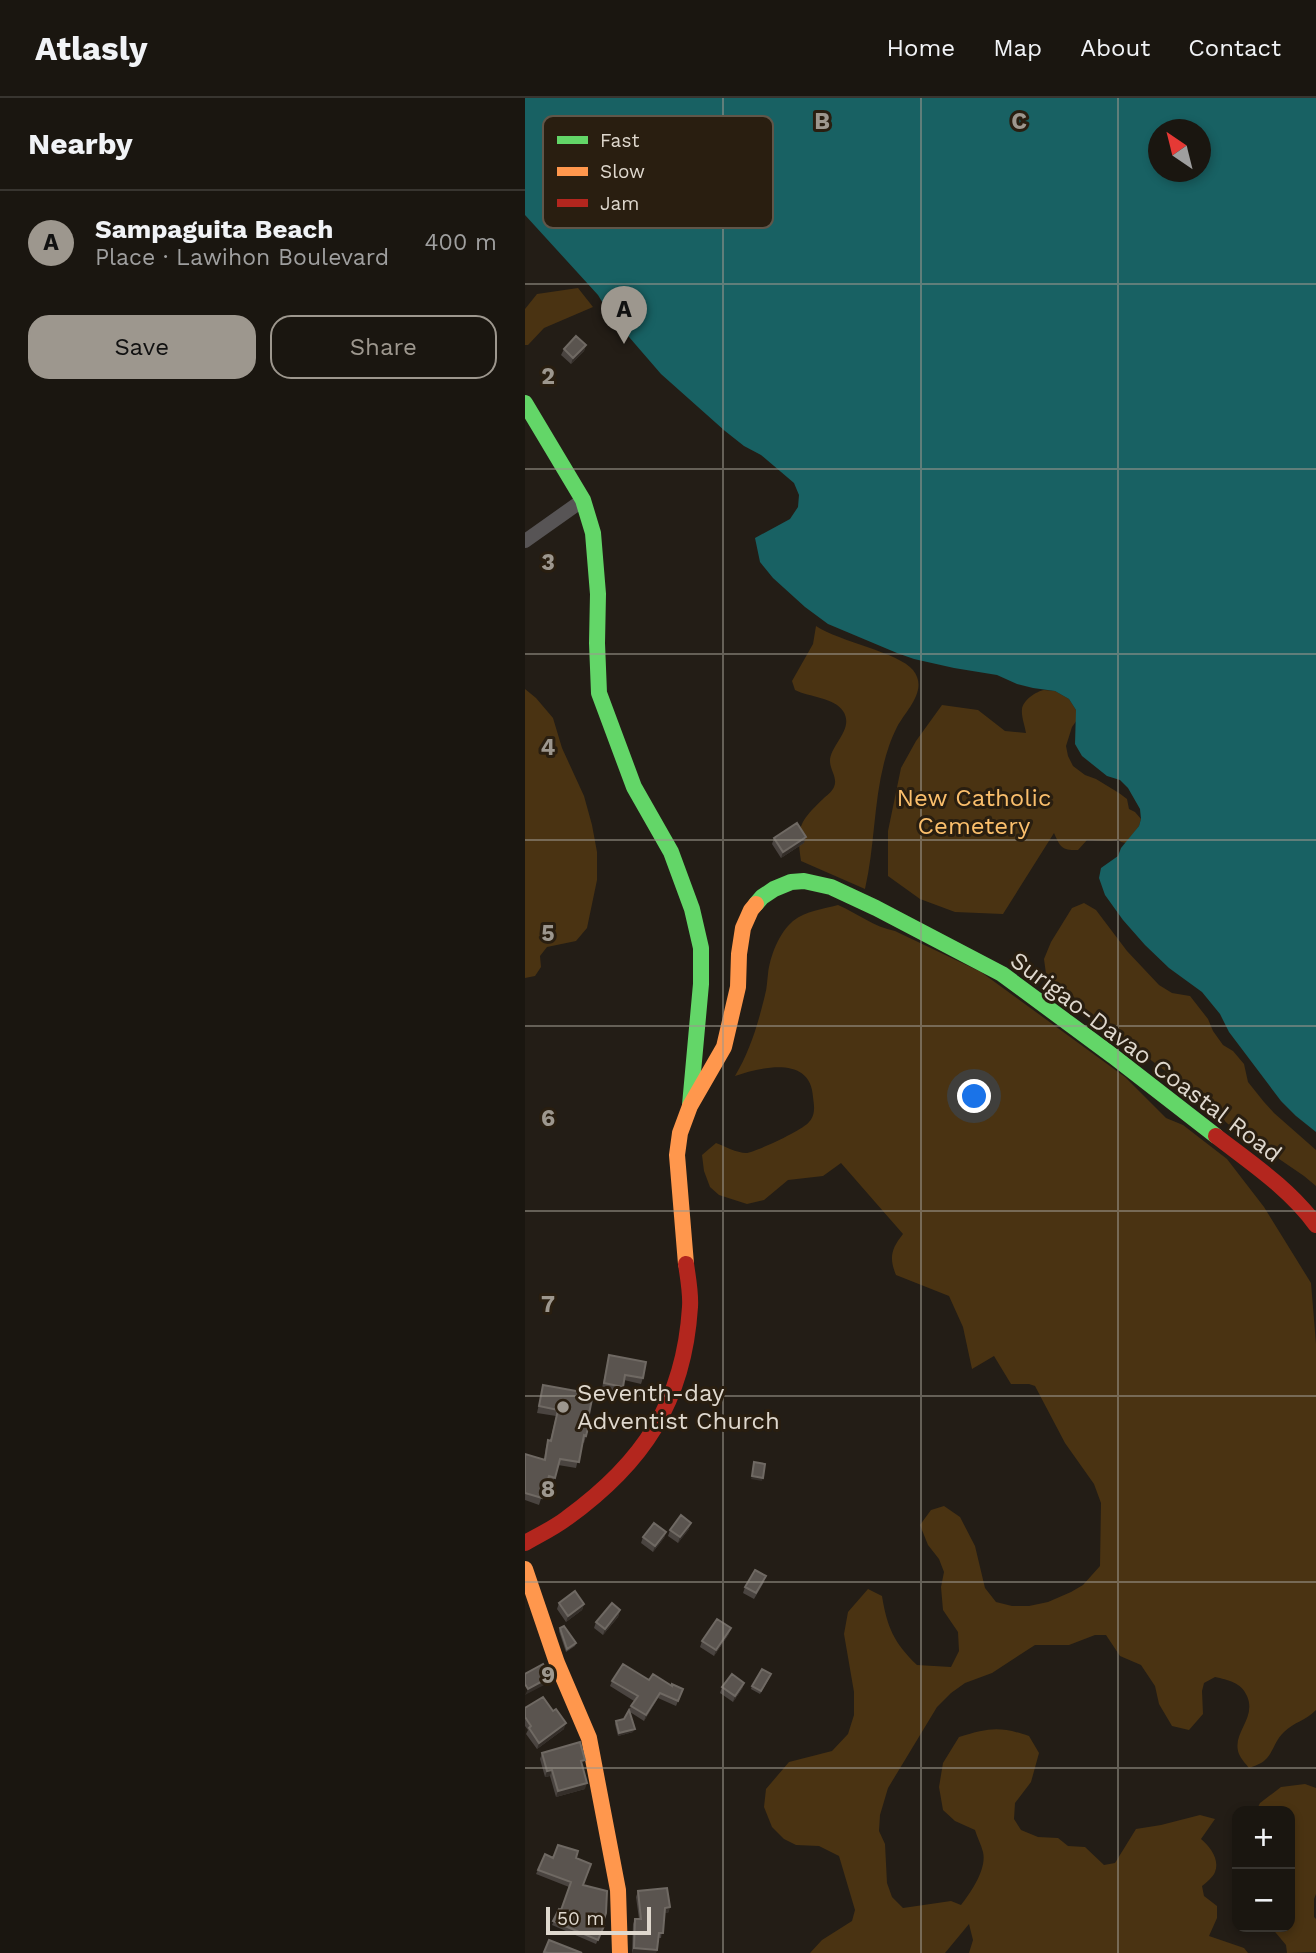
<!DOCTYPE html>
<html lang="en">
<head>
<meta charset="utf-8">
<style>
	body { margin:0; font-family:"Work Sans",sans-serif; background:#27231e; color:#f1f3f6 }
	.controls { position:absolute; right:21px; bottom:21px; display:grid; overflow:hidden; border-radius:14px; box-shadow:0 4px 10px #0003 }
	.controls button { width:63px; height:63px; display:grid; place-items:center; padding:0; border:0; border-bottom:2px solid #383530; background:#1a1610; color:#f1f3f6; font:35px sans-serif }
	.compass { position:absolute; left:623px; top:21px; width:63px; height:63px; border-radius:50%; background:#1a1610; box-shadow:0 4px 10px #0003; rotate:325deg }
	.scale { position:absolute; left:21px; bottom:18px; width:105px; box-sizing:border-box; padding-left:7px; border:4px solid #dfd8ce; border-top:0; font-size:19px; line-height:24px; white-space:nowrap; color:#dfd8ce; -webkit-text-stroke:5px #291e10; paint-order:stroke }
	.you { position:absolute; left:450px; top:999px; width:24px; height:24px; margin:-18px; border:5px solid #fff; border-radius:50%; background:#1a73e8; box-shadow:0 0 0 10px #1a73e833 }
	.badge { display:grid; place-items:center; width:46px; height:46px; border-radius:50%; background:#9d978e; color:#111; font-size:23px; font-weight:700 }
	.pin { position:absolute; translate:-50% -58px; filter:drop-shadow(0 2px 4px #0008) }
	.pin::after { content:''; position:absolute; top:37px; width:24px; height:21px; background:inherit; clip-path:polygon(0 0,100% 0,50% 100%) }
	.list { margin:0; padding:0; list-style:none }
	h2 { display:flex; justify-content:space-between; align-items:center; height:91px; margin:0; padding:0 28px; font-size:30px }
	h2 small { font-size:23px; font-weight:400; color:#9f9f9f }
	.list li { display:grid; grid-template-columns:46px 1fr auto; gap:21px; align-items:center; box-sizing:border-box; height:105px; padding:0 28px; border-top:2px solid #383530 }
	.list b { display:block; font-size:26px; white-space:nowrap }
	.list p { margin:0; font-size:23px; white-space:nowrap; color:#9f9f9f }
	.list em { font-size:23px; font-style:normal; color:#9f9f9f }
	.actions { display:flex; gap:14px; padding:21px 28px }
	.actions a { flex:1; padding:16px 0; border:2px solid #9d978e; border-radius:21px; text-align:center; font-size:24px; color:#9d978e }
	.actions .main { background:#9d978e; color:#111 }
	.map { position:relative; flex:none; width:791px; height:1855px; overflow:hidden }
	header { display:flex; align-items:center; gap:42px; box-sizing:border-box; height:98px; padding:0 35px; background:#1a1610; border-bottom:2px solid #383530 }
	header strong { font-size:33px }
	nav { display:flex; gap:38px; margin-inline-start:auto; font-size:24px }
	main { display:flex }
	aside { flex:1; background:#1a1610 }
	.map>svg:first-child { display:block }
	.green { fill:#4a3312 }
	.water { fill:#186163; fill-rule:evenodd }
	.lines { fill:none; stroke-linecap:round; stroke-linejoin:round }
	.street { stroke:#575455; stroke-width:14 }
	.fast { stroke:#63d668; stroke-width:16 }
	.slow { stroke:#ff974d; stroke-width:16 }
	.jam { stroke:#b3261e; stroke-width:16 }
	.wall { fill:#4a4440 }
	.shaded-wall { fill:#342e29 }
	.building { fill:#5a544f; stroke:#6f6963; stroke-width:2 }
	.grid { fill:none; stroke:#9d978e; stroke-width:2; stroke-opacity:0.55 }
	.poi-dot { fill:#9d978e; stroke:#291e10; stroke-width:2.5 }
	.labels { text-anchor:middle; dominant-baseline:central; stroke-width:6; stroke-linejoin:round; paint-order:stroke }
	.park-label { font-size:24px; fill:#fbbf6c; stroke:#291e10 }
	.street-label { font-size:24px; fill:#dfd8ce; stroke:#291e10 }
	.poi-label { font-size:24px; fill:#dfd8ce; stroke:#291e10; text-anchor:start }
	.key { fill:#291e10; stroke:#605649; stroke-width:2 }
	.key-label { font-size:19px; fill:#dfd8ce }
	.grid-label { font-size:23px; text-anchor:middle; font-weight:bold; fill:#9d978e; stroke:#291e10; stroke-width:6; stroke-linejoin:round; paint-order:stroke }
</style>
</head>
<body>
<header>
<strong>Atlasly</strong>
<nav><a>Home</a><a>Map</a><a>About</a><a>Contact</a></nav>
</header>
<main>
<aside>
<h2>Nearby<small></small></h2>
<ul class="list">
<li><span class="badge">A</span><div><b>Sampaguita Beach</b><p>Place · Lawihon Boulevard</p></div><em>400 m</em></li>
</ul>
<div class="actions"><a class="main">Save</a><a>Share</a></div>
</aside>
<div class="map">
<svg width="791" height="1855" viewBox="0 0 791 1855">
	<rect width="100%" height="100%" fill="#231d16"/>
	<path class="green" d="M53 190 68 209 19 230 3 247H0V211L12 196Z
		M291 528C315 544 373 554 388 572 404 592 381 612 372 629 369 635 366 642 364 648 348 694 351 744 340 791L276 763C271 730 274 724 298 701 301 698 307 694 309 689 313 680 305 672 305 663 305 647 330 631 318 613 310 600 284 599 270 592L267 583 288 546Z
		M0 591 11 600 28 620 37 650 59 698 67 727 72 754V782L62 830 51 843 22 849 15 858 16 869 10 878 0 880Z
		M519 592 530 593 544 601 551 612 552 622 547 629 541 648 543 658 548 668 560 677 571 681 594 695 602 701 604 711 610 714 616 721 614 728 601 745 596 744 594 742 584 743 562 742 553 752C536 753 535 748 529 735L478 816 430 814 395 801 363 778V733L376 670 391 643 417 607 453 612 480 633 501 635C500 628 496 618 497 611 498 602 512 593 519 592Z
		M559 805 571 812 602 853 634 887 647 895 665 898 683 921 688 933 698 947 708 953 719 966 723 984 739 1004 749 1015 791 1052V1088L779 1078 703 1026 668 994 560 912 548 898 521 876 519 861 526 844 547 810Z
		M313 807C332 815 349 829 370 833L456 874 600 979 641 1020 658 1027 702 1061 739 1109 786 1185 791 1246V1612C780 1623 769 1624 759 1634 750 1642 748 1655 740 1662 736 1666 729 1668 724 1670 721 1666 716 1661 714 1656 706 1635 732 1621 722 1598 716 1584 703 1582 690 1579L679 1585 677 1593 678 1616 664 1632 647 1628 634 1606 630 1588 616 1567 595 1558 581 1537H570L544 1547H510L467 1575 440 1585 426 1595 412 1609 363 1690 355 1717 354 1733 360 1746 362 1785 367 1799 378 1810 426 1803 436 1807C446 1794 462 1771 458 1754 456 1746 452 1739 450 1732L430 1723 418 1712 414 1689 418 1665 434 1639C464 1630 474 1628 504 1638L514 1655 506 1684 490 1705 489 1721 496 1732 513 1739 533 1740 543 1748 560 1749 579 1767 590 1765 611 1731 636 1727 675 1717 690 1721 676 1741C685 1749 695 1761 690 1774 688 1779 681 1785 677 1788L679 1798 692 1808V1820L684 1838 719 1850 723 1855H444L448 1842 444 1826 420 1855H285L297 1842 327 1823 330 1812 314 1758 294 1748 271 1747 259 1741 247 1729 239 1709 241 1691 264 1664 307 1653 323 1636 329 1617V1594L319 1536 323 1514 343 1491 357 1498C362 1529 369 1545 392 1567L426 1569 434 1553 433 1534 418 1512 416 1489 419 1474 414 1461 403 1447 395 1427 406 1412 419 1408 435 1419 450 1448 460 1490 471 1504 487 1508H504L523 1504 546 1494 558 1487 575 1468 576 1405 569 1386 540 1345 510 1288 504 1286H486L469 1258 447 1271 438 1229 424 1198 371 1177C364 1160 366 1151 378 1136L316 1065 298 1078 263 1082 239 1102 222 1106 194 1097 185 1089 179 1073 177 1057 191 1045C199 1048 212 1055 221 1055 231 1054 278 1032 284 1024 291 1017 289 1007 288 999 286 957 236 969 210 978 225 953 233 926 240 897 242 890 242 883 243 876 245 858 254 835 268 823 281 813 298 811 313 807Z
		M780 1686 791 1690V1796L789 1801V1819L791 1821V1854L762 1855 761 1847 746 1829H765V1713H731L735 1705 756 1689Z"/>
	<path class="water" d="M0 0H791V1034L771 1018 756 1003 704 934 695 916 677 894 644 870 620 847 598 822 580 797 574 780 576 770 593 758 596 750 614 728 616 721 615 711 603 690 595 682 582 678 557 658 550 646 551 612 544 601 530 593 508 590 492 586 472 577 429 570 389 561 372 555 303 526 280 509 248 480 235 464 230 440 265 421 273 409 274 397 269 385 236 357 219 348 200 333 136 276 85 217 73 197 0 117ZM634 32H676V74H634Z"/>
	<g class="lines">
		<path class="street" d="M0 443 58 402"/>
		<path class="fast" d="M0 305 58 402 68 435 73 496 72 545 74 595 109 689 146 754 167 811 176 850V886L165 1007
			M231 806 237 799 249 791 266 784 279 783 306 789 351 810 477 876 588 958 691 1038"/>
		<path class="slow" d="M161 1166 152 1057 155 1035 165 1008 199 949 213 889 214 856 218 830 226 812 231 806
			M0 1471 32 1565 64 1640 93 1792 95 1855"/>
		<path class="jam" d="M691 1038C726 1065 765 1091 791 1127
			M0 1445C14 1437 29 1430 42 1420 118 1365 159 1304 165 1209 166 1195 163 1180 161 1166"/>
	</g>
	<path class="wall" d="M61 247 59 253 46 266 36 257 39 251Z
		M249 740 279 745 256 760 247 746Z
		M84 1257 118 1280 116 1286 99 1282 96 1294 77 1290Z
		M18 1287 63 1321 61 1338 59 1345 57 1344 51 1370 33 1367 27 1387 21 1385 14 1407 0 1402V1356L19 1361 21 1349 23 1342 25 1343 31 1318 12 1315Z
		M164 1431 153 1445 143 1438 145 1432Z
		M141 1434 139 1440 128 1454 116 1445 118 1439Z
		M239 1484 229 1501 218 1495 220 1489Z
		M34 1505 59 1506 57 1512 41 1524 32 1511Z
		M95 1512 93 1519 78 1537 69 1530 71 1524Z
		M35 1530 51 1545 50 1548 41 1554 34 1533Z
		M204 1536 189 1558 175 1549 177 1543Z
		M245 1579 235 1596 226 1591 227 1588Z
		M124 1582 158 1591 151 1608 133 1600 119 1623 105 1614 108 1634 93 1638 90 1626 91 1623 99 1621 109 1603 85 1588 87 1583Z
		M219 1585 217 1591 208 1604 195 1595 197 1589Z
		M0 1610 28 1613 39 1631 12 1651 1 1636 3 1632 0 1628Z
		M17 1655 58 1668 60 1691 31 1699 25 1678 20 1679 15 1661Z
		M20 1756 28 1760H51L59 1787 77 1827 79 1828 71 1846 27 1827 34 1811 36 1812 44 1789 11 1776Z
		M113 1793 145 1809 143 1815H139L136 1840H134L131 1855H107L108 1826 110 1821H114L111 1799Z"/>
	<path class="shaded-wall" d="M61 247 59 253 46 266 48 260Z
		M281 739 279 745 256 760 258 754Z
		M227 1378 238 1380 237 1383 226 1381Z
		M166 1425 164 1431 153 1445 155 1439Z
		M141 1434 139 1440 128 1454 130 1448Z
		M59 1506 57 1512 41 1524 43 1518Z
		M95 1512 93 1519 78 1537 80 1531Z
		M206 1530 204 1536 189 1558 191 1552Z
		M25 1579 23 1585 0 1597 3 1591Z
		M219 1585 217 1591 208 1604 210 1598Z
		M135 1595 133 1600 119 1623 121 1617Z
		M41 1625 39 1631 12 1651 14 1645Z
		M110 1631 108 1634 93 1638 94 1635Z
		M27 1672 25 1678 20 1679 22 1673Z
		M62 1685 60 1691 31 1699 33 1693Z
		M145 1809 143 1815H138L140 1810Z
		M109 1850 132 1852 131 1855H107Z"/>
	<path class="building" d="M51 238 61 247 48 260 39 251Z
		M272 725 281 739 258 754 249 740Z
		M84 1257 121 1264 118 1280 100 1277 98 1289 79 1285Z
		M18 1287 68 1296 63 1321 65 1322 61 1338 59 1337 54 1364 35 1361 30 1380 24 1378 17 1400 0 1395V1356L20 1362 23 1342 26 1343 33 1312 14 1308Z
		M229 1364 240 1366 238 1380 227 1378Z
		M156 1417 166 1425 155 1439 145 1432Z
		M129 1425 141 1434 130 1448 118 1439Z
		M230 1472 241 1478 231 1495 220 1489Z
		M50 1493 59 1506 43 1518 34 1505Z
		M87 1505 95 1512 80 1531 71 1524Z
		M192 1521 206 1530 191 1552 177 1543Z
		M39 1528 51 1545 42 1551 35 1530Z
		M18 1566 25 1579 3 1591 0 1586V1576Z
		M98 1566 124 1582 128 1576 147 1588V1586L158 1591 153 1603 135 1595 121 1617 106 1608 113 1598 87 1583Z
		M237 1571 246 1576 236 1593 227 1588Z
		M207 1576 219 1585 210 1598 197 1589Z
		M18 1599 28 1613 31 1611 41 1625 14 1645 4 1630 6 1628 0 1619V1610Z
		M104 1612 110 1631 94 1635 91 1623 99 1621Z
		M55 1644 60 1662 56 1663 62 1685 33 1693 27 1672 22 1673 17 1655Z
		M33 1747 53 1753 51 1760 66 1766 58 1787 82 1793 81 1815 77 1827 79 1828 73 1842 28 1823 34 1811 36 1812 46 1784 13 1772 20 1756 28 1760Z
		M142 1790 145 1809 140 1810 138 1835H134L132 1852 109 1850 110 1821H116L113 1793Z
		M24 1842 57 1855H23L19 1854Z"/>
	<path class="grid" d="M198 0V1855M396 0V1855M593 0V1855M0 186H791M0 371H791M0 556H791M0 742H791M0 928H791M0 1113H791M0 1298H791M0 1484H791M0 1670H791"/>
	<circle class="poi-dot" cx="38" cy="1309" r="7"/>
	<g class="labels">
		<g class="park-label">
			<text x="449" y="700">New Catholic<tspan x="449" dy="28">Cemetery</tspan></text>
		</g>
		<g class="street-label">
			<text transform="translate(621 959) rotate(37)">Surigao-Davao Coastal Road</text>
		</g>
		<g class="poi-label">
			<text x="52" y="1295">Seventh-day<tspan x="52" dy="28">Adventist Church</tspan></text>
		</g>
	</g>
	<rect x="18" y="18" width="230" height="112" rx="10" class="key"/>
	<rect x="32" y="38" width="31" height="8" fill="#63d668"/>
	<rect x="32" y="69" width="31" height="9" fill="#ff974d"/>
	<rect x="32" y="101" width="31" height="8" fill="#b3261e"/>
	<g class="key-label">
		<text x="75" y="49">Fast</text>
		<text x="75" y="80">Slow</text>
		<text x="75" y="112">Jam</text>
	</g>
	<g class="grid-label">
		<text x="297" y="31">B</text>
		<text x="494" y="31">C</text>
		<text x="23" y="286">2</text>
		<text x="23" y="472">3</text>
		<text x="23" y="657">4</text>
		<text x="23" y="843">5</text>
		<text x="23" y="1028">6</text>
		<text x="23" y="1214">7</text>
		<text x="23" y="1399">8</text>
		<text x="23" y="1585">9</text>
	</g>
</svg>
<div class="controls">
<button>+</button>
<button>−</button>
</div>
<svg class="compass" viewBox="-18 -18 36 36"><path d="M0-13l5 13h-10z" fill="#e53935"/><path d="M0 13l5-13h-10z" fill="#9f9f9f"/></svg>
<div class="scale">50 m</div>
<div class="you"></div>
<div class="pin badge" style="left:99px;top:246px">A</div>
</div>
</main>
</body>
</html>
